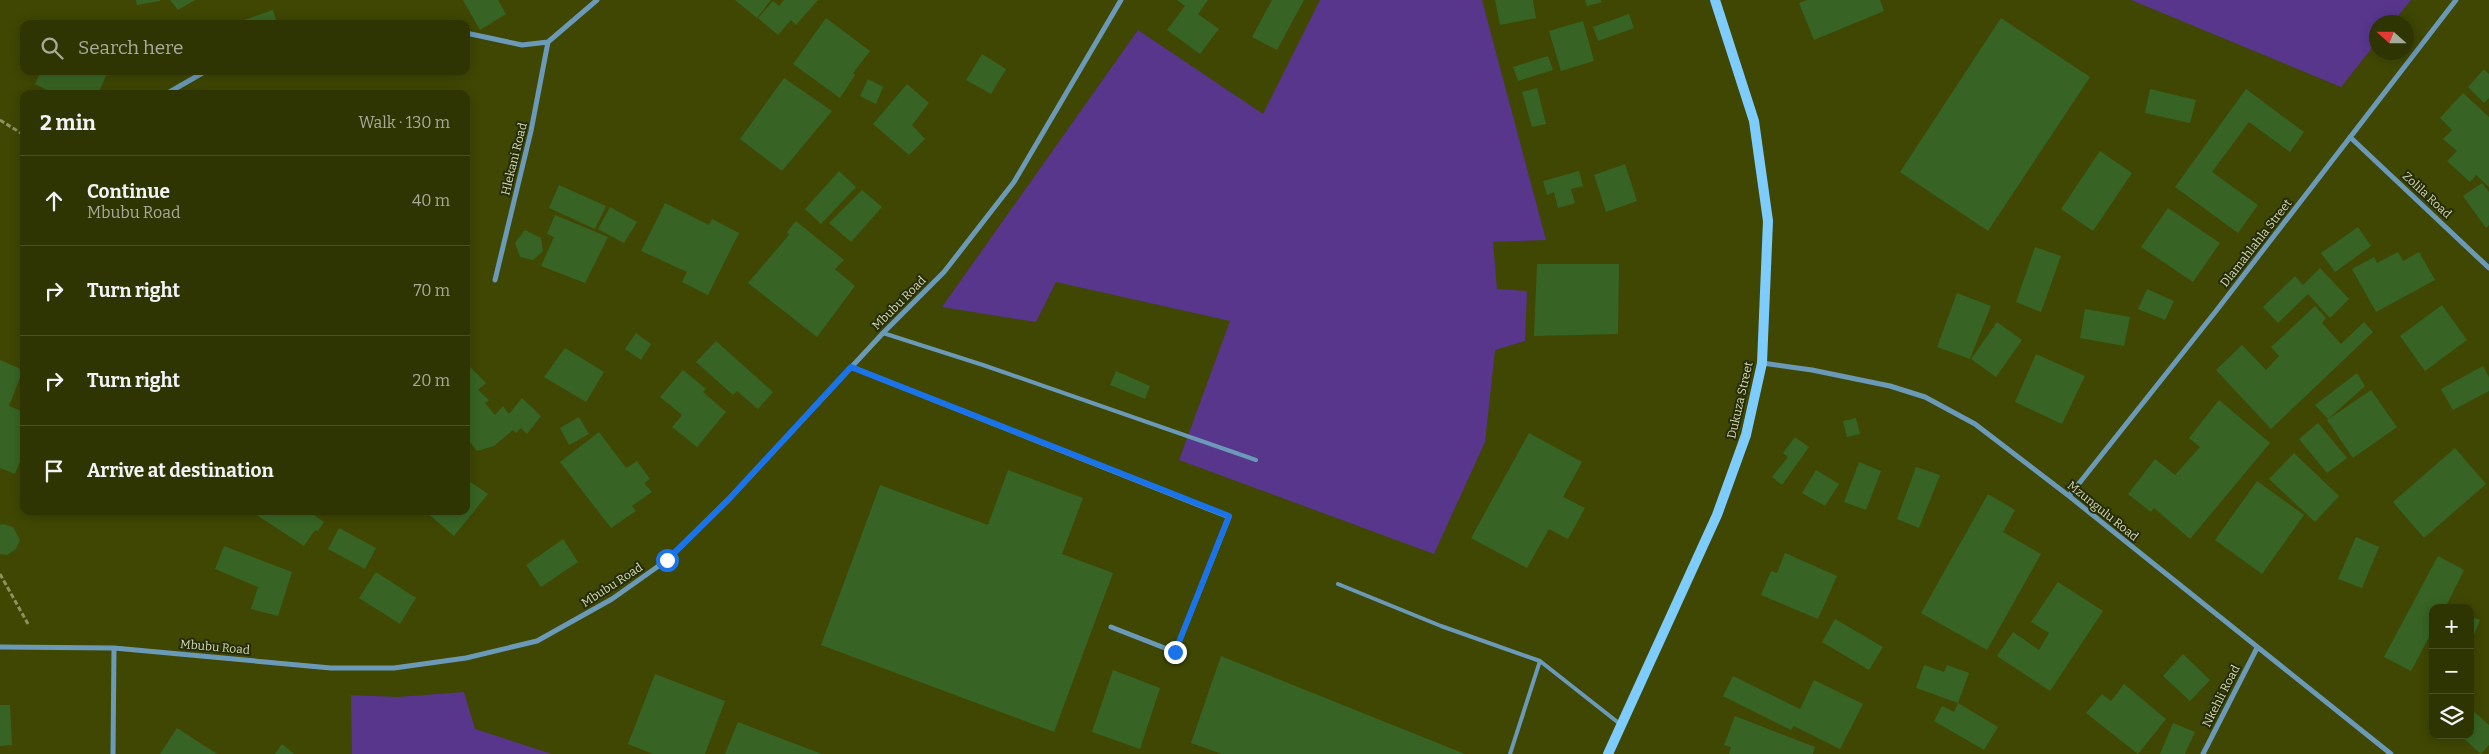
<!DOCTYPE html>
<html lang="en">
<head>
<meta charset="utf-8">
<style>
	body { margin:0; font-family:Bitter,serif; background:#373d0c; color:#f1f3f6 }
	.controls { position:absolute; right:15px; bottom:15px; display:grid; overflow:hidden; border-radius:10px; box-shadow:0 2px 12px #0003 }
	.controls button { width:45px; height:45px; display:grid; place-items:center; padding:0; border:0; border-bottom:1px solid #4a5024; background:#2f3502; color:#f1f3f6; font:25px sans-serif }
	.compass { position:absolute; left:2369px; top:15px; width:45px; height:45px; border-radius:50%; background:#2f3502; box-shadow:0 2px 12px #0003; rotate:291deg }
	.stop { position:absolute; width:15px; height:15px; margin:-11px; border:4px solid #1a73e8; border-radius:50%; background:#fff }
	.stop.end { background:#1a73e8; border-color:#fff; box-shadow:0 1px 5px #0008 }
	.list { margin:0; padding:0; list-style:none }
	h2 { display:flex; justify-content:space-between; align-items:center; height:65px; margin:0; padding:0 20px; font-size:21px }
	h2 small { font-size:16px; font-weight:400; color:#a7ab99 }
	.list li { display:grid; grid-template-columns:32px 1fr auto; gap:15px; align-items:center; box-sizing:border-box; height:90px; padding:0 20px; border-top:1px solid #4a5024 }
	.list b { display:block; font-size:19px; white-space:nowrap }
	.list p { margin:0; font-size:16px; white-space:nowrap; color:#a7ab99 }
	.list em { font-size:16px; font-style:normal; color:#a7ab99 }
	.icon { flex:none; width:28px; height:28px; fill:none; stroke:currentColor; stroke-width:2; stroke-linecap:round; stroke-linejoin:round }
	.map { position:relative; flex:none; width:2489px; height:754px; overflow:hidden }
	.search { position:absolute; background:#2f3502; box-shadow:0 2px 12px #0003; left:20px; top:20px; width:450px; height:55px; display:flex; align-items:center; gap:12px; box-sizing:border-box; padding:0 18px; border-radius:10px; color:#a7ab99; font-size:19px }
	.panel { position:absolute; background:#2f3502; box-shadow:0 2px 12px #0003; left:20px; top:90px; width:450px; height:425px; border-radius:10px }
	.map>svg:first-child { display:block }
	.green { fill:#57368c }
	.building { fill:#376424 }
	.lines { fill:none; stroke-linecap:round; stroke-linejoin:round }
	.path { stroke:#8a925d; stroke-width:3; stroke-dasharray:5 2.5; stroke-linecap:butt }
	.service { stroke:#6b9ab9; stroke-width:4 }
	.minor { stroke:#6b9ab9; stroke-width:5 }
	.secondary { stroke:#7eccfc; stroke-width:10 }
	.route { stroke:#1a73e8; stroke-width:6 }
	.labels { text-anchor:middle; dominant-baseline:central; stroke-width:4; stroke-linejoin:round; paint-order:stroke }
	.street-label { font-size:12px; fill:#d4dcb5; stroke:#262c09 }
</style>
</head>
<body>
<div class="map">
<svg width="2489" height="754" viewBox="0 0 2489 754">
	<rect width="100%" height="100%" fill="#3f4703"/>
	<path class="green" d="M1320 0H1482L1546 240 1493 242 1497 289 1527 291 1525 341 1495 350 1485 442 1434 554 1179 460 1230 321 1056 282 1036 322 942 307 1138 30 1263 114Z
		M2131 0H2411L2393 22H2376V43L2341 87Z
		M464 692 475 729 552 754H352L351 695 397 697Z"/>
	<path class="building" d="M136 0H160V1L137 5Z
		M170 0H195L178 10Z
		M463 0H498L506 14 480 30Z
		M735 0H771L757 18Z
		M784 0H818L796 25 791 20 778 35 758 18 773 1 779 6Z
		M1177 0H1208L1198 14 1219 29 1200 54 1167 30 1185 6Z
		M1272 0H1304L1277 50 1252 37Z
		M1495 0H1533L1536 18 1500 25Z
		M1585 0H1601L1602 2 1587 6Z
		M1807 0H1880L1884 11 1814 40 1799 3Z
		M273 10 277 24H244V20Z
		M1629 14 1634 28 1598 41 1593 27Z
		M826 18 870 51 853 73 855 75 840 98 793 64Z
		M2001 18 2090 77 1988 231 1900 172Z
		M1583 21 1594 61 1561 71 1549 31Z
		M982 54 1006 69 991 94 966 80Z
		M1548 56 1553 70 1518 81 1513 67Z
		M2484 69 2489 74V98L2484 103 2468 87Z
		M41 71H108L98 94H55L35 84Z
		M784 78 832 111 782 171 740 139Z
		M868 79 883 87 876 104 860 96Z
		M907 84 929 103 912 125 925 139 909 155 873 124Z
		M1537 88 1546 124 1532 127 1522 92Z
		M2150 89 2196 100 2190 123 2145 113Z
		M2246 89 2304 132 2290 152 2249 122 2212 172 2258 205 2238 233 2175 187Z
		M2463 93 2489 117V187L2476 175 2470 182 2447 161 2457 151 2443 139 2452 130 2440 118Z
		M2100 151 2132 173 2093 231 2061 209Z
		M1625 164 1637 201 1606 212 1594 175Z
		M839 171 856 187 821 224 805 209Z
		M1579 171 1583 186 1571 189 1575 203 1558 208 1554 192 1547 195 1543 181Z
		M2482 183 2489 192V225L2486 228 2463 196Z
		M559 185 606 206 595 229 549 208Z
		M862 190 882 207 851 242 829 223Z
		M665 203 709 225 712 219 739 233 708 295 682 282 687 272 641 251Z
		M610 207 637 222 624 243 598 229Z
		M2168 208 2220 243 2193 282 2141 247Z
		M555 215 608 237 585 283 541 266 554 237 547 234Z
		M796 221 844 260 835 269 855 286 817 337 748 283 789 235 787 232Z
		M2358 227 2371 246 2335 272 2321 253Z
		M525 230 541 238 543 251 533 260 520 257 515 243Z
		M2035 247 2061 256 2041 312 2016 302Z
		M2398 252 2403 261 2419 252 2435 280 2376 312 2352 269 2374 257 2377 263Z
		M1537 264H1619L1618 334 1534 336Z
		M2320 268 2349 299 2330 318 2308 294 2278 323 2263 307 2295 276 2303 285Z
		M2147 289 2174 301 2165 320 2138 309Z
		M1957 293 1991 306 1970 359 1937 347Z
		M2442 305 2467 340 2425 371 2400 336Z
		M2315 306 2326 318 2322 323 2341 344 2364 322 2373 332 2271 429 2216 370 2242 345 2266 370 2279 356 2271 347Z
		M2085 309 2130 317 2124 346 2080 338Z
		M1997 322 2022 340 1996 377 1971 359Z
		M636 333 651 344 641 360 625 349Z
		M716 341 773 392 758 409 737 391 733 395 696 362Z
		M565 348 604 372 586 402 544 377Z
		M2036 354 2085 376 2062 424 2015 402Z
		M0 360 23 370 9 406 24 412V452L15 474 0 468Z
		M466 363 486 383 478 390 489 400 485 403 495 415 503 406 509 414 522 398 541 416 527 434 521 428 516 433 513 430 494 446 477 451 468 440 466 441Z
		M2483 366 2489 377V391L2453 410 2441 389Z
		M683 370 706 389 703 392 726 412 697 447 672 427 682 415 660 397Z
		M1116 371 1150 386 1145 399 1110 385Z
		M2357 373 2365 386 2328 419 2315 405Z
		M2371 390 2397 427 2353 458 2327 420Z
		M2219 400 2270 443 2190 539 2154 508 2151 512 2128 494 2155 459 2175 475 2200 447 2189 438Z
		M579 417 589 434 569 445 560 428Z
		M1856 418 1860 434 1847 437 1843 421Z
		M2318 423 2347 458 2327 473 2299 439Z
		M599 432 626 468 637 461 650 479 644 483 652 492 632 506 636 511 611 528 560 462Z
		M1529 433 1582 462 1563 497 1585 508 1568 539 1549 529 1527 568 1471 538Z
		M1795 437 1809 447 1782 485 1772 477 1788 457 1783 453Z
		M2455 448 2486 484 2424 538 2393 502Z
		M2294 453 2339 496 2315 522 2269 479Z
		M1859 462 1881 471 1866 510 1844 502Z
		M1916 467 1940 475 1919 528 1897 519Z
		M1008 470 1083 498 1062 554 1113 573 1054 732 821 645 880 485 988 525Z
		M1816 470 1839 484 1825 506 1802 493Z
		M466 479 488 494 454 536 425 511H466Z
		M2257 481 2304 515 2262 574 2215 540Z
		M1988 494 2015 510 2003 532 2041 554 1987 650 1921 613Z
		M261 511H308L324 522 318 531 315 530 304 546 258 516Z
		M3 524 13 527 20 540 16 549 7 555 0 554V525Z
		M339 528 376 548 365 569 328 549Z
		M2356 537 2379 547 2362 588 2338 579Z
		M563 539 578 562 541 587 526 565Z
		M224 546 292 572 278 616 251 609 258 587 215 569Z
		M1785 553 1837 576 1818 619 1761 595 1771 571 1777 573Z
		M2438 556 2464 570 2445 608H2433V630L2411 671 2384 657Z
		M376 572 416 598 400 624 359 598Z
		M2058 582 2103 611 2050 691 1997 656 2013 632 2039 650 2049 633 2031 622Z
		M2470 616 2480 620 2470 644Z
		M1835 619 1883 647 1869 670 1822 642Z
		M2183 654 2210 680 2190 701 2163 676Z
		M1221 656 1465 754H1222L1191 743Z
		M1924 665 1944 672 1947 665 1969 673 1958 703 1916 688Z
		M1113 670 1160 688 1140 749 1092 732Z
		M655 674 725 701 705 754H653L628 744Z
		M1733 676 1800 709 1814 680 1863 704 1840 749 1794 726 1791 730 1723 696Z
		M2124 684 2166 719 2138 754 2086 713 2102 694 2111 701Z
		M1958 703 1998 727 1984 750 1934 721 1942 706 1954 712Z
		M0 705H10L12 745 0 746Z
		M2470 708 2489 725V745L2481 754 2460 735H2470Z
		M1735 716 1815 747 1813 754H1729L1731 747 1724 745Z
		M738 722 822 754H725Z
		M2173 723 2195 732 2185 754H2160Z
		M177 728 217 754H160Z
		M282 744 294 754H275Z"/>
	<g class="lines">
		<path class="path" d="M0 120 24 135
			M0 574 28 624"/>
		<path class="service" d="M883 333 983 365 1256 460
			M1338 584 1441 626 1540 661 1620 724
			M1510 754 1540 661"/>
		<path class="minor" d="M466 33 522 45 548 42 597 0
			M166 94 206 71
			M2350 137 2489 268
			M495 280 531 131 548 42
			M1762 363 1812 370 1890 386 1925 397 1975 424 2069 496 2391 754
			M851 367 1229 517 1175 652 1111 627
			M2069 496 2216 311 2456 0
			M0 647 114 648 331 668H394L466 658 537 641 612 599 667 560 729 499 883 333 944 272 1014 182 1121 0
			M113 754 114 648
			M2203 754 2257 648"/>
		<path class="secondary" d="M1608 754 1717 515 1746 435 1762 363 1768 221 1754 121 1715 0"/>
	</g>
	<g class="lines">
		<path class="route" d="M667 560 729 499 851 367 1229 516 1175 652"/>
	</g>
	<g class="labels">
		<g class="street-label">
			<text transform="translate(514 159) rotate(-76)">Hlekani Road</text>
			<text transform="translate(2427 195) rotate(43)">Zolila Road</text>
			<text transform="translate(2256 243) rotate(-52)">Dlamahlahla Street</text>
			<text transform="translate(899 303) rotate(-45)">Mbubu Road</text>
			<text transform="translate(1740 400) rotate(-77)">Dukuza Street</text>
			<text transform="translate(2103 511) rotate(39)">Mzungulu Road</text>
			<text transform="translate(612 585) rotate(-33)">Mbubu Road</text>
			<text transform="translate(215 647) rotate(5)">Mbubu Road</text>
			<text transform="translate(2221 696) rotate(-63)">Nkehli Road</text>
		</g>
	</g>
</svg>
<div class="controls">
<button>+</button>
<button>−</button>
<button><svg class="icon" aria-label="layers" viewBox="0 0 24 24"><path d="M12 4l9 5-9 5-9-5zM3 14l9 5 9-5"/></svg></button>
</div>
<svg class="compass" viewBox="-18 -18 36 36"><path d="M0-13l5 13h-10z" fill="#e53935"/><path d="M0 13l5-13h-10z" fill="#a7ab99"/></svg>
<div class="stop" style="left:667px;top:560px"></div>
<div class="stop end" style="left:1175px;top:652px"></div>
<div class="search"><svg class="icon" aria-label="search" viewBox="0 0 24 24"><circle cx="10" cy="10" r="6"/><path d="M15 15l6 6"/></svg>Search here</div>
<section class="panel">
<h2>2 min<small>Walk · 130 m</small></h2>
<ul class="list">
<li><svg class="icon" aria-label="ahead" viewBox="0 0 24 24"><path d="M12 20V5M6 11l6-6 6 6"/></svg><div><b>Continue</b><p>Mbubu Road</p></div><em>40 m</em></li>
<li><svg class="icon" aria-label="right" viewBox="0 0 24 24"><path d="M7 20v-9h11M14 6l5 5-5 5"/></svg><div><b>Turn right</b></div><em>70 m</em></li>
<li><svg class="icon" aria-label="right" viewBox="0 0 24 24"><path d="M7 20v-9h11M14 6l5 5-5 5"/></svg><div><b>Turn right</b></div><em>20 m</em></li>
<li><svg class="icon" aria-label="arrive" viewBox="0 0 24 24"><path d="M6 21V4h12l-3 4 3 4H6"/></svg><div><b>Arrive at destination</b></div></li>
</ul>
</section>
</div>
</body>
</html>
